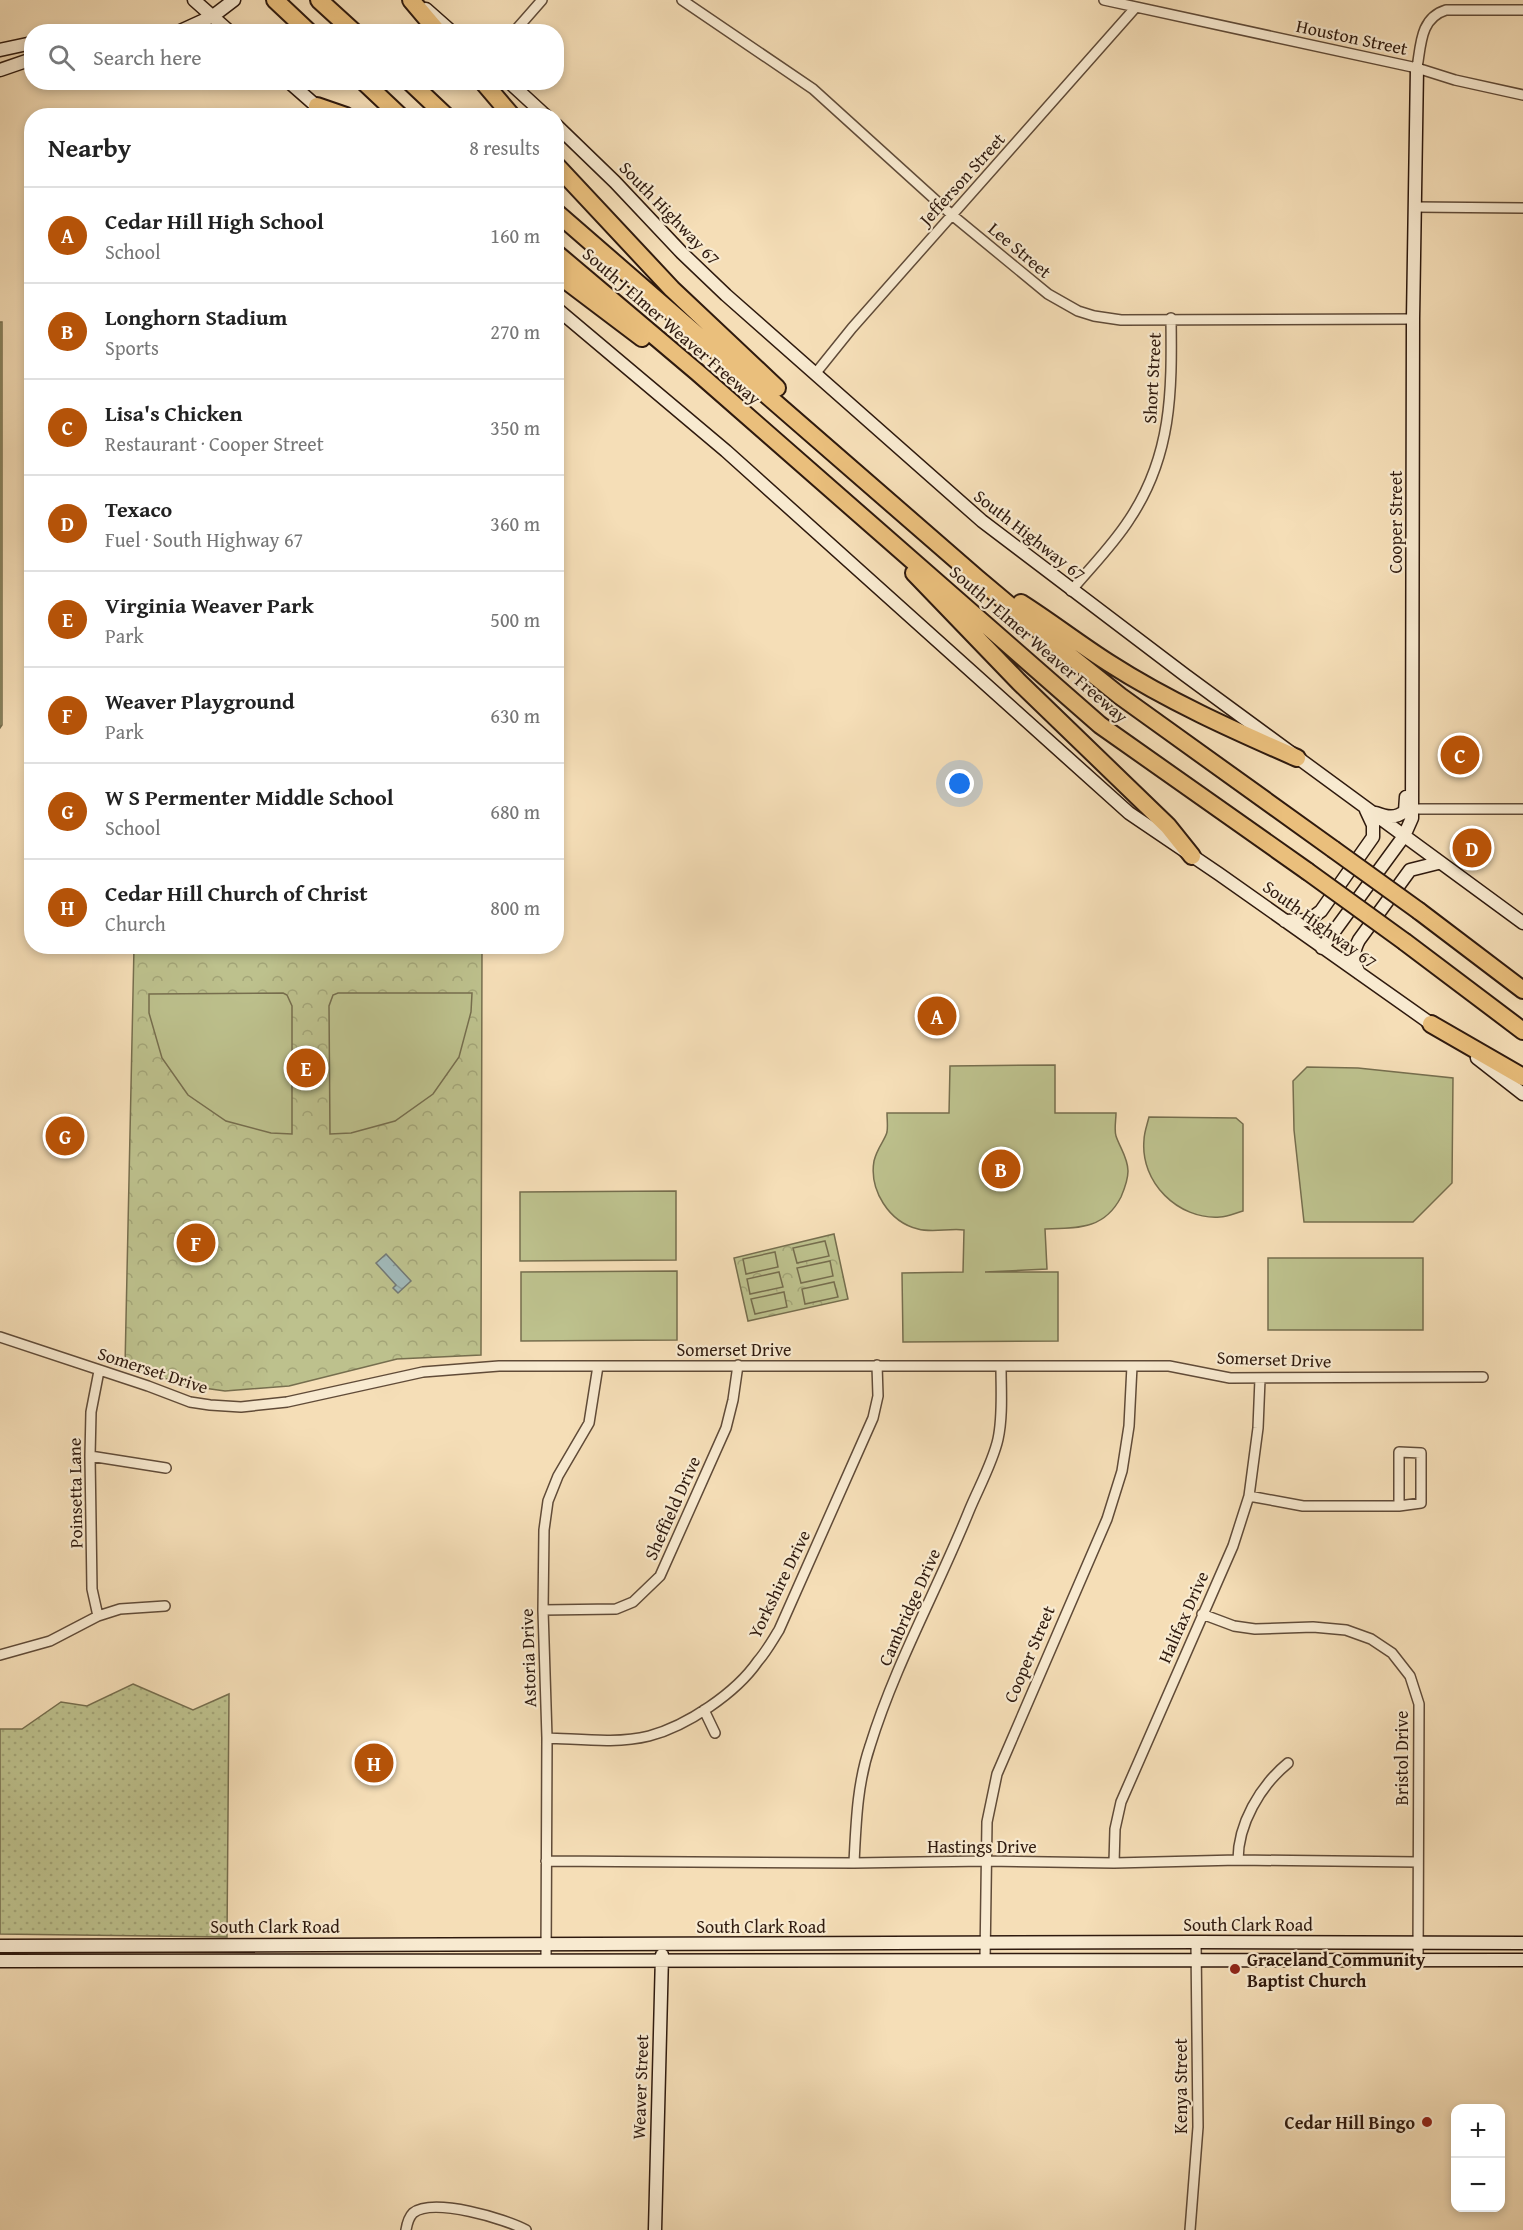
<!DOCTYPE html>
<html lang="en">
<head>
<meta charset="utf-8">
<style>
	body { margin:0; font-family:"Gentium Book Plus",serif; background:#f6f6f6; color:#222 }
	.controls { position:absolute; right:18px; bottom:18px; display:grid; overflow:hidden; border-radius:12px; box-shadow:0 3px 9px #0003 }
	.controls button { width:54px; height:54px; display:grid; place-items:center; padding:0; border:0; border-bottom:2px solid #e0e0e0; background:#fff; color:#222; font:30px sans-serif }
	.you { position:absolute; left:960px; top:784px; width:21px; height:21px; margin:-15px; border:4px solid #fff; border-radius:50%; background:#1a73e8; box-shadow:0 0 0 9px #1a73e833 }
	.badge { display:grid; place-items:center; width:39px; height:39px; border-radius:50%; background:#b45309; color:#fff; font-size:20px; font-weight:700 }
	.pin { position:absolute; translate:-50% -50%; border:3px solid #fff; box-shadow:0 2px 6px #0006 }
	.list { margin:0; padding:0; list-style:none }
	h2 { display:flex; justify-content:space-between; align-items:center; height:78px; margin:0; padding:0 24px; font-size:26px }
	h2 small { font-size:20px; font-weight:400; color:#767676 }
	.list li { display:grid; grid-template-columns:39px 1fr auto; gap:18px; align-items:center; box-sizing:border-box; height:96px; padding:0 24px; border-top:2px solid #e0e0e0 }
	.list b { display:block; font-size:22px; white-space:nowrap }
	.list p { margin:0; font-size:20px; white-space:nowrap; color:#767676 }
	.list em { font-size:20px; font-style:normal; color:#767676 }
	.icon { flex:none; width:33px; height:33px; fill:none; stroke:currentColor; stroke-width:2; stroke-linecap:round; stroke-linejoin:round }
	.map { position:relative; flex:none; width:1523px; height:2230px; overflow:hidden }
	.search { position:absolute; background:#fff; box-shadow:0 3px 9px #0003; left:24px; top:24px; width:540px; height:66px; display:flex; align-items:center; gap:15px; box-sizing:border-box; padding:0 21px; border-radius:24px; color:#767676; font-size:22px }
	.panel { position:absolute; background:#fff; box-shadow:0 3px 9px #0003; left:24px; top:108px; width:540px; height:846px; border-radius:24px }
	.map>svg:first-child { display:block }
	.grass { fill:url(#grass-dots); stroke:#766e4e; stroke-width:1.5 }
	.park { fill:url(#park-crowns); stroke:#766e4e; stroke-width:1.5 }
	.pitch { fill:#bdc18d; stroke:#766e4e; stroke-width:1.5 }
	.water { fill:url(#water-ripples); stroke:#737975; stroke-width:1.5 }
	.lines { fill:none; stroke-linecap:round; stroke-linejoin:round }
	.street-casing { stroke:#604b38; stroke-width:12 }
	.secondary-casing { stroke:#2f1a0e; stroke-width:15 }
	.highway-casing { stroke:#2f1a0e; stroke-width:20 }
	.street { stroke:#f8ead0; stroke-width:9 }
	.secondary { stroke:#f8ead0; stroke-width:12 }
	.highway { stroke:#eabf7c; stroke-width:16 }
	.highway-bridge-casing { stroke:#2f1a0e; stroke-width:20; stroke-linecap:butt }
	.highway-bridge { stroke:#eabf7c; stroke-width:16 }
	.poi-dot { fill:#8f2418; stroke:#f8ead0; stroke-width:2 }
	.labels { text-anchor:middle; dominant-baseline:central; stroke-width:4.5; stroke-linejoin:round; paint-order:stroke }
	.street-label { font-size:18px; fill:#2f1a0e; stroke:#f8ead0 }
	.poi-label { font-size:18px; font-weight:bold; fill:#2f1a0e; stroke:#f8ead0; text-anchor:start }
</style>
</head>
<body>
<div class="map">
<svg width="1523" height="2230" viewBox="0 0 1523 2230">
	<defs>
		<pattern id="grass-dots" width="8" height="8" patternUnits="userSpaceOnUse" patternTransform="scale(1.5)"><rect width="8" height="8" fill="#bdc18d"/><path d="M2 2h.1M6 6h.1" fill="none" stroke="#a3a578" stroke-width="1.8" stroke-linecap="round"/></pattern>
		<pattern id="park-crowns" width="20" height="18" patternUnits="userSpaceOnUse" patternTransform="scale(1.5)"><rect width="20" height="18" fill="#bdc18d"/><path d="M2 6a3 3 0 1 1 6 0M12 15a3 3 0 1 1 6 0" fill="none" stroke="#a3a578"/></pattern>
		<pattern id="water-ripples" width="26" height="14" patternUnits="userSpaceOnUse" patternTransform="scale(1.5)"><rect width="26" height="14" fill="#a1b9b9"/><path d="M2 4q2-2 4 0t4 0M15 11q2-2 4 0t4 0" fill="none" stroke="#8b9e9e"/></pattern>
	</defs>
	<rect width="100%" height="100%" fill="#f5deb7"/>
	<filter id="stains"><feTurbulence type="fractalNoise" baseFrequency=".00333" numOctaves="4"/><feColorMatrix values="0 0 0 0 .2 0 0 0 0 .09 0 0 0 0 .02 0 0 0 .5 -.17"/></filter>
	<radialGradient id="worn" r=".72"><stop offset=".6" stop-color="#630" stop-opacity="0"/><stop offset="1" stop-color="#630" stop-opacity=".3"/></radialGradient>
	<path class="grass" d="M133 1684 193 1710 229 1694 227 1937 0 1934V1729H22L61 1702 87 1706Z"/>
	<path class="park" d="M0 322H2V725L0 728Z
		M134 947H482L481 1355 397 1359 289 1386 225 1391 189 1386 125 1366Z
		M834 1234 848 1299 748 1321 734 1258Z"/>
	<path class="pitch" d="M473 946V952H340L333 947Z
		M150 947 290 946V947L284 952 150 953Z
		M283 993 287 995 292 1006V1134L271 1133 226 1121 188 1095 162 1058 149 1013V994Z
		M338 993H472L471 1012 459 1057 433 1094 395 1121 351 1133 330 1134 329 1006 333 995Z
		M1055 1065V1113H1116C1116 1120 1114 1130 1116 1136 1120 1148 1128 1158 1128 1171 1128 1180 1124 1190 1121 1197 1104 1230 1077 1228 1045 1229L1047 1269 985 1272H1058V1341L903 1342 902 1273 963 1272 964 1230C950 1228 932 1233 918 1229 889 1222 869 1190 874 1161 877 1148 885 1140 887 1132 888 1126 887 1119 887 1113H949L950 1066Z
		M1307 1067 1358 1068 1453 1078 1452 1183 1413 1222H1304L1294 1130 1293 1081Z
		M1149 1117 1236 1118 1243 1124V1211C1236 1213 1227 1217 1220 1217 1178 1220 1140 1182 1144 1140 1144 1133 1147 1125 1149 1117Z
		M676 1191V1260L520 1261V1192Z
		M825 1241 829 1256 797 1263 793 1248Z
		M775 1252 778 1267 746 1274 743 1259Z
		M1268 1258H1423V1330H1268Z
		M830 1261 833 1276 801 1283 797 1268Z
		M677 1271V1340L521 1341V1272Z
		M779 1272 783 1287 750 1294 747 1279Z
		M834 1282 838 1297 805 1304 802 1289Z
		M784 1292 787 1307 755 1314 751 1299Z"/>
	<path class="water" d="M386 1254 411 1281 398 1293 393 1288 396 1285 376 1263Z"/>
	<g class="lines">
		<defs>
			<path id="street" d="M682 0 813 89 952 215 1048 294 1078 311 1094 316 1121 320 1413 319
				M1104 0 1417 68 1455 80 1523 95
				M514 32 542 0
				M1417 68C1421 45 1420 18 1446 10H1523
				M1415 207 1523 208
				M815 374 852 328 1136 7
				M1071 591C1090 568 1113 545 1129 520 1172 456 1172 392 1171 318
				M1413 809H1523
				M0 1337 148 1386 190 1402 210 1405 241 1407 287 1402 423 1372 499 1366H1169L1230 1378 1483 1377
				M90 1456 166 1468
				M1249 1496 1303 1506H1399L1421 1503V1453L1399 1452V1506
				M543 1610 616 1609 633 1602 660 1576 726 1428 733 1400 738 1365
				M1202 1614 1234 1626 1255 1629 1313 1627 1346 1630 1371 1639 1392 1653 1410 1676 1419 1704 1418 1960
				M98 1616 92 1589 90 1456 91 1412 99 1371
				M0 1655 50 1641 98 1616 120 1609 165 1606
				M704 1710 715 1733
				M547 1738C580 1739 617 1744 649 1736 687 1726 736 1693 758 1661 766 1652 772 1641 779 1630L873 1418 878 1396 877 1365
				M1238 1860C1238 1824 1260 1786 1288 1763
				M546 1861 854 1863 985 1861 1114 1863 1238 1860 1418 1862
				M854 1863C856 1824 857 1784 870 1746 895 1665 937 1590 969 1511 978 1489 993 1462 998 1439 1003 1416 1001 1390 1001 1366
				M1114 1863 1115 1829 1121 1802 1233 1546 1249 1496 1258 1428 1260 1379
				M985 1960 987 1822 997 1774 1107 1519 1122 1471 1129 1426 1132 1366
				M546 1961 547 1738 543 1610 544 1530 548 1501 558 1476 589 1423 598 1366
				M406 2230C407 2224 409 2217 413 2213 433 2197 506 2219 526 2230
				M1190 2230 1198 2127 1196 1942"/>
			<path id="secondary" d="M194 0 230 32
				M426 9 452 32
				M178 32 213 16 234 0
				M0 50 32 43
				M0 70 32 59
				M289 82 322 111
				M509 82 546 116
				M556 125 615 182 682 253 726 295 982 521 1185 675 1523 923
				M556 308 726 451 1129 813 1219 874 1437 1028
				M1376 813C1386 817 1396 819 1405 811L1406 797
				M1285 921 1309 920 1321 911 1373 837V825L1366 810
				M1322 948 1404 836 1412 818 1413 319 1417 68
				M1359 973C1353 961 1352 953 1359 940L1410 870 1438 863
				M1477 1058 1523 1094
				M0 1946 1196 1942 1523 1943
				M0 1961 1523 1960
				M655 2230 662 1955"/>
			<path id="highway" d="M275 0 309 32
				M319 0 354 32
				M411 0 438 32
				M364 82 400 116
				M410 82 446 116
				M483 82 512 116
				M317 106 346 116
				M556 165 672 289 777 388
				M556 212 977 578 1060 648 1120 696 1333 849
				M556 253 697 372 1100 725 1307 871
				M556 273 642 338
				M914 573 1019 682 1168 826 1192 856
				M1021 603C1051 622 1079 644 1109 663 1168 701 1233 730 1297 758
				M1419 911 1523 990
				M1405 942 1523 1031
				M1431 1024 1523 1077"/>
		</defs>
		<use href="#street" class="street-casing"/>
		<use href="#secondary" class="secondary-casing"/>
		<use href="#highway" class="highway-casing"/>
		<use href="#street" class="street"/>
		<use href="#secondary" class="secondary"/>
		<use href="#highway" class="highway"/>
		<defs>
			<path id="highway-bridge" d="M1333 849 1419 911
				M1307 871 1405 942"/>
		</defs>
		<use href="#highway-bridge" class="highway-bridge-casing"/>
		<use href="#highway-bridge" class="highway-bridge"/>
	</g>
	<g class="poi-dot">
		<circle cx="1235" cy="1969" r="6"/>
		<circle cx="1427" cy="2122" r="6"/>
	</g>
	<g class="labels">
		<g class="street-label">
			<text transform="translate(1352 37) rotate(12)">Houston Street</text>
			<text transform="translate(962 179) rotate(-48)">Jefferson Street</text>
			<text transform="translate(670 213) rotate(46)">South Highway 67</text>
			<text transform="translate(1020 250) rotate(40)">Lee Street</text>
			<text transform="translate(672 326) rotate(41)">South J Elmer Weaver Freeway</text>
			<text transform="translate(1152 378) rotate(-87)">Short Street</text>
			<text transform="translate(1395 522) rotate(-90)">Cooper Street</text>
			<text transform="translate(1030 535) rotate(38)">South Highway 67</text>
			<text transform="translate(1039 644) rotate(41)">South J Elmer Weaver Freeway</text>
			<text transform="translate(1320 924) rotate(36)">South Highway 67</text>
			<text x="734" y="1349">Somerset Drive</text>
			<text transform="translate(1274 1359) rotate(2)">Somerset Drive</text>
			<text transform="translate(153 1370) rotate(18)">Somerset Drive</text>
			<text transform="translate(75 1493) rotate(-91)">Poinsetta Lane</text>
			<text transform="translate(672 1508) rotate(-66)">Sheffield Drive</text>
			<text transform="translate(779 1584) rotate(-64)">Yorkshire Drive</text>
			<text transform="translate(909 1607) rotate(-66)">Cambridge Drive</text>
			<text transform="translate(1183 1617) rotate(-66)">Halifax Drive</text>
			<text transform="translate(1029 1654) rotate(-67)">Cooper Street</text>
			<text transform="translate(528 1658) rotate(-92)">Astoria Drive</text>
			<text transform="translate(1401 1758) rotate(-90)">Bristol Drive</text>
			<text x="982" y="1846">Hastings Drive</text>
			<text x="1248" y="1924">South Clark Road</text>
			<text x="275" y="1926">South Clark Road</text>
			<text x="761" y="1926">South Clark Road</text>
			<text transform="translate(1180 2086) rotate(-90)">Kenya Street</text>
			<text transform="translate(640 2087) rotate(-88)">Weaver Street</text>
		</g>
		<g class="poi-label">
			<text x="1247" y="1959">Graceland Community<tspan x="1247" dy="21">Baptist Church</tspan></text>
			<text x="1415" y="2122" text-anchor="end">Cedar Hill Bingo</text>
		</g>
	</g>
	<rect width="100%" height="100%" filter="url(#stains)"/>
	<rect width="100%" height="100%" fill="url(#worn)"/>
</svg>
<div class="controls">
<button>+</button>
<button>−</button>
</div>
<div class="you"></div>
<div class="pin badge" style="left:937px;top:1016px">A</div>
<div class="pin badge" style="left:1001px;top:1169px">B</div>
<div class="pin badge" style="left:1460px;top:755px">C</div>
<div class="pin badge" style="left:1472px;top:848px">D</div>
<div class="pin badge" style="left:306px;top:1068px">E</div>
<div class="pin badge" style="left:196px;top:1243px">F</div>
<div class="pin badge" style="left:65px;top:1136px">G</div>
<div class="pin badge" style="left:374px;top:1763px">H</div>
<div class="search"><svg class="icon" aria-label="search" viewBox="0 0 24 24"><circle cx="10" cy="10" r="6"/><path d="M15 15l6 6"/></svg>Search here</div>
<section class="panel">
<h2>Nearby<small>8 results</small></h2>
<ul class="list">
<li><span class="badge">A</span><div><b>Cedar Hill High School</b><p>School</p></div><em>160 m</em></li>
<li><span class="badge">B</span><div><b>Longhorn Stadium</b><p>Sports</p></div><em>270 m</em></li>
<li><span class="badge">C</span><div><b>Lisa's Chicken</b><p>Restaurant · Cooper Street</p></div><em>350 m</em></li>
<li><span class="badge">D</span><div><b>Texaco</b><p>Fuel · South Highway 67</p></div><em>360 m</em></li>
<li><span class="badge">E</span><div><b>Virginia Weaver Park</b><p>Park</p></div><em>500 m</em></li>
<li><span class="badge">F</span><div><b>Weaver Playground</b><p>Park</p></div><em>630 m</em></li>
<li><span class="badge">G</span><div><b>W S Permenter Middle School</b><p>School</p></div><em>680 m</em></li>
<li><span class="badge">H</span><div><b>Cedar Hill Church of Christ</b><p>Church</p></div><em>800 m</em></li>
</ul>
</section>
</div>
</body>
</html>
